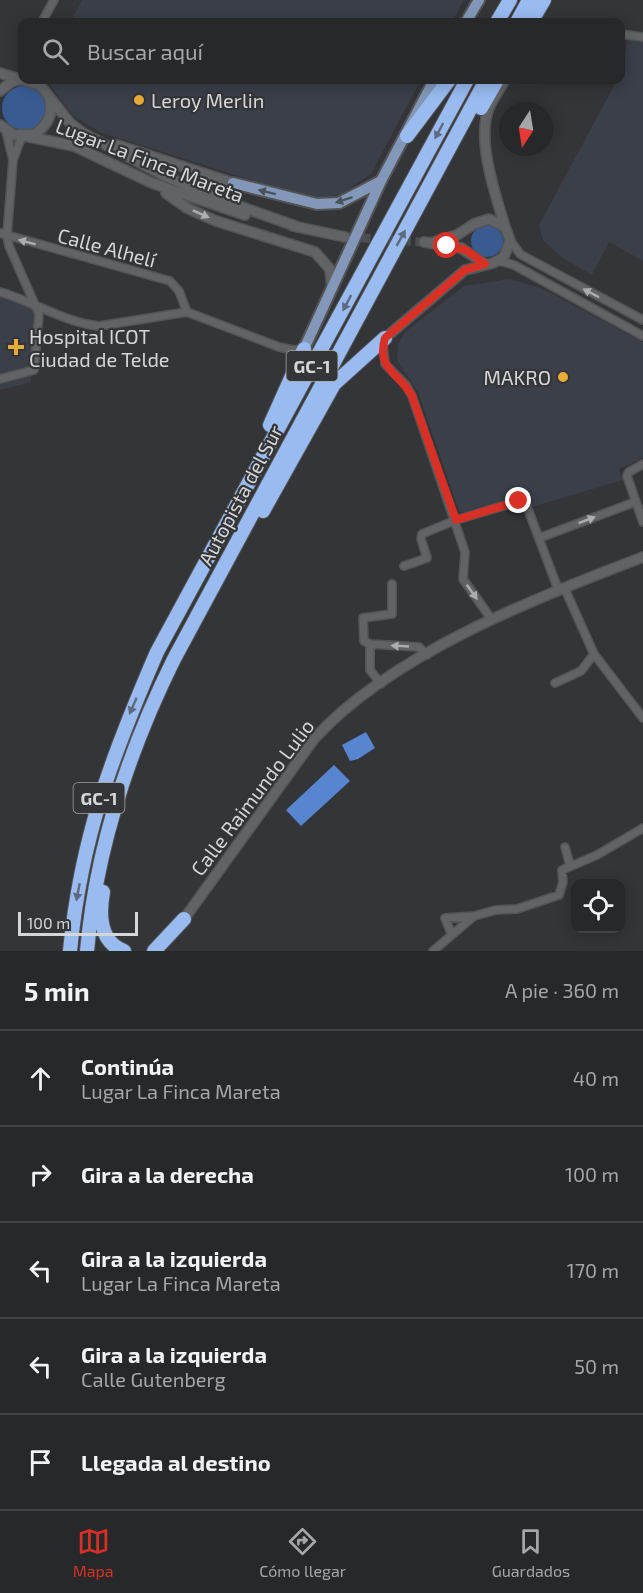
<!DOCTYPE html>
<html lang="es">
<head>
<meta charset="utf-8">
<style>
	body { margin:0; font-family:"Exo 2",sans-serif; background:#323436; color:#f1f3f6 }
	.controls { position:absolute; right:18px; bottom:18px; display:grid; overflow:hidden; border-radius:12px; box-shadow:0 3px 15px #0003 }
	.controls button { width:54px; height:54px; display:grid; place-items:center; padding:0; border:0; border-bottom:2px solid #424447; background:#26282a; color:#f1f3f6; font:30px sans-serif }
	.compass { position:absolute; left:499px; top:102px; width:54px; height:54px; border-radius:50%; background:#26282a; box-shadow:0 3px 15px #0003; rotate:192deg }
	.scale { position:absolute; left:18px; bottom:15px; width:120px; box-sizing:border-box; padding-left:6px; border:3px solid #d5d6d8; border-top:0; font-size:16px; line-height:21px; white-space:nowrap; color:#d5d6d8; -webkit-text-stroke:4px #333538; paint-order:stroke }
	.stop { position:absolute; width:18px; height:18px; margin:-14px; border:4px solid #d93025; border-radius:50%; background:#fff }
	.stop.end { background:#d93025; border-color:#fff; box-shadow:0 2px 6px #0008 }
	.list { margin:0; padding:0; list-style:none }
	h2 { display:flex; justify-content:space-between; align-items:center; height:78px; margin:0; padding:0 24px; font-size:26px }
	h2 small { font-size:20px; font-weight:400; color:#a4a6a8 }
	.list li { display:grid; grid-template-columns:39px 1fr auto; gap:18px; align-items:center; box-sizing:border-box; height:96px; padding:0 24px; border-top:2px solid #424447 }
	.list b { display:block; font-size:22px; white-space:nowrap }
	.list p { margin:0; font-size:20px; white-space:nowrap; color:#a4a6a8 }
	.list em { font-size:20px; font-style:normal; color:#a4a6a8 }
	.icon { flex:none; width:33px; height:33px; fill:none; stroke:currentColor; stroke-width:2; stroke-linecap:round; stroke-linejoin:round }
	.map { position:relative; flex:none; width:643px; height:951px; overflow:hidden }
	.search { position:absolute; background:#26282a; box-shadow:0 3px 15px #0003; left:18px; right:18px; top:18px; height:66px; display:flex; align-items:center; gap:15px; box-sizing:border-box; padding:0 21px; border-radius:12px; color:#a4a6a8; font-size:22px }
	.sheet { height:558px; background:#26282a }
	nav { display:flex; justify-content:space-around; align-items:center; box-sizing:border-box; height:84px; border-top:2px solid #424447; background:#26282a; font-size:16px; color:#a4a6a8 }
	nav a { display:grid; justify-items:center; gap:3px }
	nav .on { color:#d93025 }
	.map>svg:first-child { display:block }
	.built { fill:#3a3f48 }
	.green { fill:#395b92 }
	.water { fill:#5785cf }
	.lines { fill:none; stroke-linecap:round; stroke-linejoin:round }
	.tertiary-tunnel { stroke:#4b4d50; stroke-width:9; stroke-dasharray:9 4.5; stroke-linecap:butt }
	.minor-casing { stroke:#535456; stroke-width:10 }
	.tertiary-casing { stroke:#535456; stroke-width:12 }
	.primary-casing { stroke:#535456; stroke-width:14 }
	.motorway-casing { stroke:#535456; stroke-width:16 }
	.minor { stroke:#616366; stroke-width:7 }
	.tertiary { stroke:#616366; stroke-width:9 }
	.primary { stroke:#8398b9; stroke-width:10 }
	.motorway { stroke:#99bbf0; stroke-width:14 }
	.oneway { fill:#5c6b82 }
	.oneway2 { fill:#4b535f }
	.oneway3 { fill:#acaeb0 }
	.route { stroke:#d93025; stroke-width:8 }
	.poi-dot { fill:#e8ab37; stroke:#333538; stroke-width:2 }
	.labels { text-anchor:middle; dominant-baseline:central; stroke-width:4.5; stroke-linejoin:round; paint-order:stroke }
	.shield { fill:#333538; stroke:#a4a6a8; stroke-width:1.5 }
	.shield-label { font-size:18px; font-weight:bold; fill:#d5d6d8 }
	.poi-label { font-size:20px; fill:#d5d6d8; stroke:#333538; text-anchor:start }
	.street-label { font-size:20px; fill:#d5d6d8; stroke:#333538 }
</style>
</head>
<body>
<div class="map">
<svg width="643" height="951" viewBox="0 0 643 951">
	<rect width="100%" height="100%" fill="#333538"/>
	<path class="built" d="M82 0H464L452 22H70Z
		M628 38 643 40V261L609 242 592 275 561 257 543 240 539 225 617 80H620Z
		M46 80H421L371 174 342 194 318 198 294 194 100 132 73 116Z
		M509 279 541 288 643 342V458L619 469 623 480 532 507 528 494 463 512 459 511 418 392 397 360 398 344 406 331 464 286Z
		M0 297 31 307 34 313 31 382 0 390Z"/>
	<path class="green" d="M2 108a22 22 0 1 1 44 0a22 22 0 1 1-44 0Z
		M471 241a16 16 0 1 1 32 0a16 16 0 1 1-32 0Z"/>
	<path class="water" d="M366 732 375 748 358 759 350 761 342 745Z
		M334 765 350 781 301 826 286 810Z"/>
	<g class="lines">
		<path class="tertiary-tunnel" d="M348 237 424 242"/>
		<defs>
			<path id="minor" d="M42 22 54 0
				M620 34 643 37
				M6 131 13 160
				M0 233 170 281 179 291 187 312
				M510 240 520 254 529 259 643 320
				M499 261 514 265 643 336
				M0 292C33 301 65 323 99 326L187 312 279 347 293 350 304 349
				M383 344 385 364 406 385 412 396 465 552 463 579 492 620
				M0 379 34 370 39 314 9 246 7 235 13 160 22 136
				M643 464 629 472 627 476 643 522
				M539 538 635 502
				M404 566 427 558 421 539 422 534 456 520 519 501 526 504 558 589
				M564 587 594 654 643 718
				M370 644 364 641 363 618 392 614V584
				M370 644 419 647 427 655
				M370 644V670L381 684
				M555 683 581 671 594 654
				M565 847 570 865
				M451 933 445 918 474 916
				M433 951 474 916 496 910 517 909 559 895 563 882 562 870 597 855 643 828"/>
			<path id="tertiary" d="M0 73 40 85 70 123 83 133 165 176 205 194 298 227
				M505 80C500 89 493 98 489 108 476 140 496 196 505 227
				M0 91 11 82 19 80
				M0 125 14 135 35 134C48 125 54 113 49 97
				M25 136 74 146 152 183 245 215
				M114 144 233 183
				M166 193 187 208 216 221 315 252 330 269 332 287
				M293 226 345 237
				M424 242 461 248 485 264
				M385 338 465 270 493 263 504 257 510 240 505 227 489 219 474 224 457 235 431 243
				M184 919 314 739C391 654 537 597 643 557"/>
			<path id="primary" d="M466 22 479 0
				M233 183 317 204 339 203 381 181
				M304 349 381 181 434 80"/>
			<path id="motorway" d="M497 22 510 0
				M517 22 529 0
				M531 22 544 0
				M481 108 497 80
				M407 136 449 80
				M270 425 304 349
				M263 511 334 384 385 338
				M103 892C99 914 99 942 124 951
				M70 951C81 837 112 756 157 652L467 80
				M87 951C96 848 128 752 174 659L486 80
				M154 951 184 919"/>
		</defs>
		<use href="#minor" class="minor-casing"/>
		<use href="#tertiary" class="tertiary-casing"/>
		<use href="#primary" class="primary-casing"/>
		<use href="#motorway" class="motorway-casing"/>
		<use href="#minor" class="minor"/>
		<use href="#tertiary" class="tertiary"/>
		<use href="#primary" class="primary"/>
		<use href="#motorway" class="motorway"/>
	</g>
	<defs><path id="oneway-solid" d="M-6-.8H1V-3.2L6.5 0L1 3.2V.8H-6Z" transform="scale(1.5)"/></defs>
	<g class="oneway">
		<use href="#oneway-solid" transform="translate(439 131) rotate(118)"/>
		<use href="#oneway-solid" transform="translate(401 238) rotate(-61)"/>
		<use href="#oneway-solid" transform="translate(347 303) rotate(118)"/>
		<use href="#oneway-solid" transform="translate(133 706) rotate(114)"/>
		<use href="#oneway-solid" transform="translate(78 892) rotate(101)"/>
	</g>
	<g class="oneway2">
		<use href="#oneway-solid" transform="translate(267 192) rotate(-166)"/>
		<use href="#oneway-solid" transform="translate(344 200) rotate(162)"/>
	</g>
	<g class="oneway3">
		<use href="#oneway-solid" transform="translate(201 214) rotate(24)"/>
		<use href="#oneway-solid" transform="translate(27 242) rotate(-165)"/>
		<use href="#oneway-solid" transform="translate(591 293) rotate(-152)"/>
		<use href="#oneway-solid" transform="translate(587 520) rotate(-21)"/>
		<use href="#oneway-solid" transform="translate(472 592) rotate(54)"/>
		<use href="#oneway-solid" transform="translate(400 646) rotate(-177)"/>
	</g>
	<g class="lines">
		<path class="route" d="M447 246 466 250 485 264 465 270 385 338C376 370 399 372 412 396L456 520 519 501"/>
	</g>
	<g class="poi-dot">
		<circle cx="139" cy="100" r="6"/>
		<path d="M13 338h6v6h6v6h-6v6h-6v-6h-6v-6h6z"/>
		<circle cx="563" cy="377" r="6"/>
	</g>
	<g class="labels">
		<g class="shield">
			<rect x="286.5" y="351" width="51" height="30" rx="4.5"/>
			<rect x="73.5" y="783" width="51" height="30" rx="4.5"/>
		</g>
		<g class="shield-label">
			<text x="312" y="366">GC-1</text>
			<text x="99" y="798">GC-1</text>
		</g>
		<g class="poi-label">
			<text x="151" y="100">Leroy Merlin</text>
			<text x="29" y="336">Hospital ICOT<tspan x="29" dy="23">Ciudad de Telde</tspan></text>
			<text x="551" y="377" text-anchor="end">MAKRO</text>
		</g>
		<g class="street-label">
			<text transform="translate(150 160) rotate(21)">Lugar La Finca Mareta</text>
			<text transform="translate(107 247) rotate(15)">Calle Alhelí</text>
			<text transform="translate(240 495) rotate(-62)">Autopista del Sur</text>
			<text transform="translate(252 797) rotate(-53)">Calle Raimundo Lulio</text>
		</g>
	</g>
</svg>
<div class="controls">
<button><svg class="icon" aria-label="locate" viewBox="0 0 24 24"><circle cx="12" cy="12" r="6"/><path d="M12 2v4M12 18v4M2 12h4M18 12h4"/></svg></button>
</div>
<svg class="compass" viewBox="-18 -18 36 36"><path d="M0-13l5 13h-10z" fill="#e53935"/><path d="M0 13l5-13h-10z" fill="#a4a6a8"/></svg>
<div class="scale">100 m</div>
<div class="stop" style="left:447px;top:246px"></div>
<div class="stop end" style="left:519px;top:501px"></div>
<div class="search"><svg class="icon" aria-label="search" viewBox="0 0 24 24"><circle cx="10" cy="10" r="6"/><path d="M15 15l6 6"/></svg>Buscar aquí</div>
</div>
<section class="sheet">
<h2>5 min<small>A pie · 360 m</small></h2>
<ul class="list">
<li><svg class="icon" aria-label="ahead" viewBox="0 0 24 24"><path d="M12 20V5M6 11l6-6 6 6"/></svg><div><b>Continúa</b><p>Lugar La Finca Mareta</p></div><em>40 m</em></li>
<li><svg class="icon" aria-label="right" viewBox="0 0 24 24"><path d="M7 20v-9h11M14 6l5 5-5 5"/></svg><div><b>Gira a la derecha</b></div><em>100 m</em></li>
<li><svg class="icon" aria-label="left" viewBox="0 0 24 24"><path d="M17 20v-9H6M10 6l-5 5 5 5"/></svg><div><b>Gira a la izquierda</b><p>Lugar La Finca Mareta</p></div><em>170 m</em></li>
<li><svg class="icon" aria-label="left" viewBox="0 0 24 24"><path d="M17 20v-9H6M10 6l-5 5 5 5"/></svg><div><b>Gira a la izquierda</b><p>Calle Gutenberg</p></div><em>50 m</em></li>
<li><svg class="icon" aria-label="arrive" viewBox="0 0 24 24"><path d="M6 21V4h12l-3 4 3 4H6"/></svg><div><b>Llegada al destino</b></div></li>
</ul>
</section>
<nav>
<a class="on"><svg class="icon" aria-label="map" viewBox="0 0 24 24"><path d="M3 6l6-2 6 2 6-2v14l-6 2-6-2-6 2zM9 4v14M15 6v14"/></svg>Mapa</a>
<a><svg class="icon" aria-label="directions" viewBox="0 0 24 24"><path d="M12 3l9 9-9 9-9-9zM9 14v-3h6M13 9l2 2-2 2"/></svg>Cómo llegar</a>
<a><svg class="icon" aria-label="saved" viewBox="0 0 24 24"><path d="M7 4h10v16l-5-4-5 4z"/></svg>Guardados</a>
</nav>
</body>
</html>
